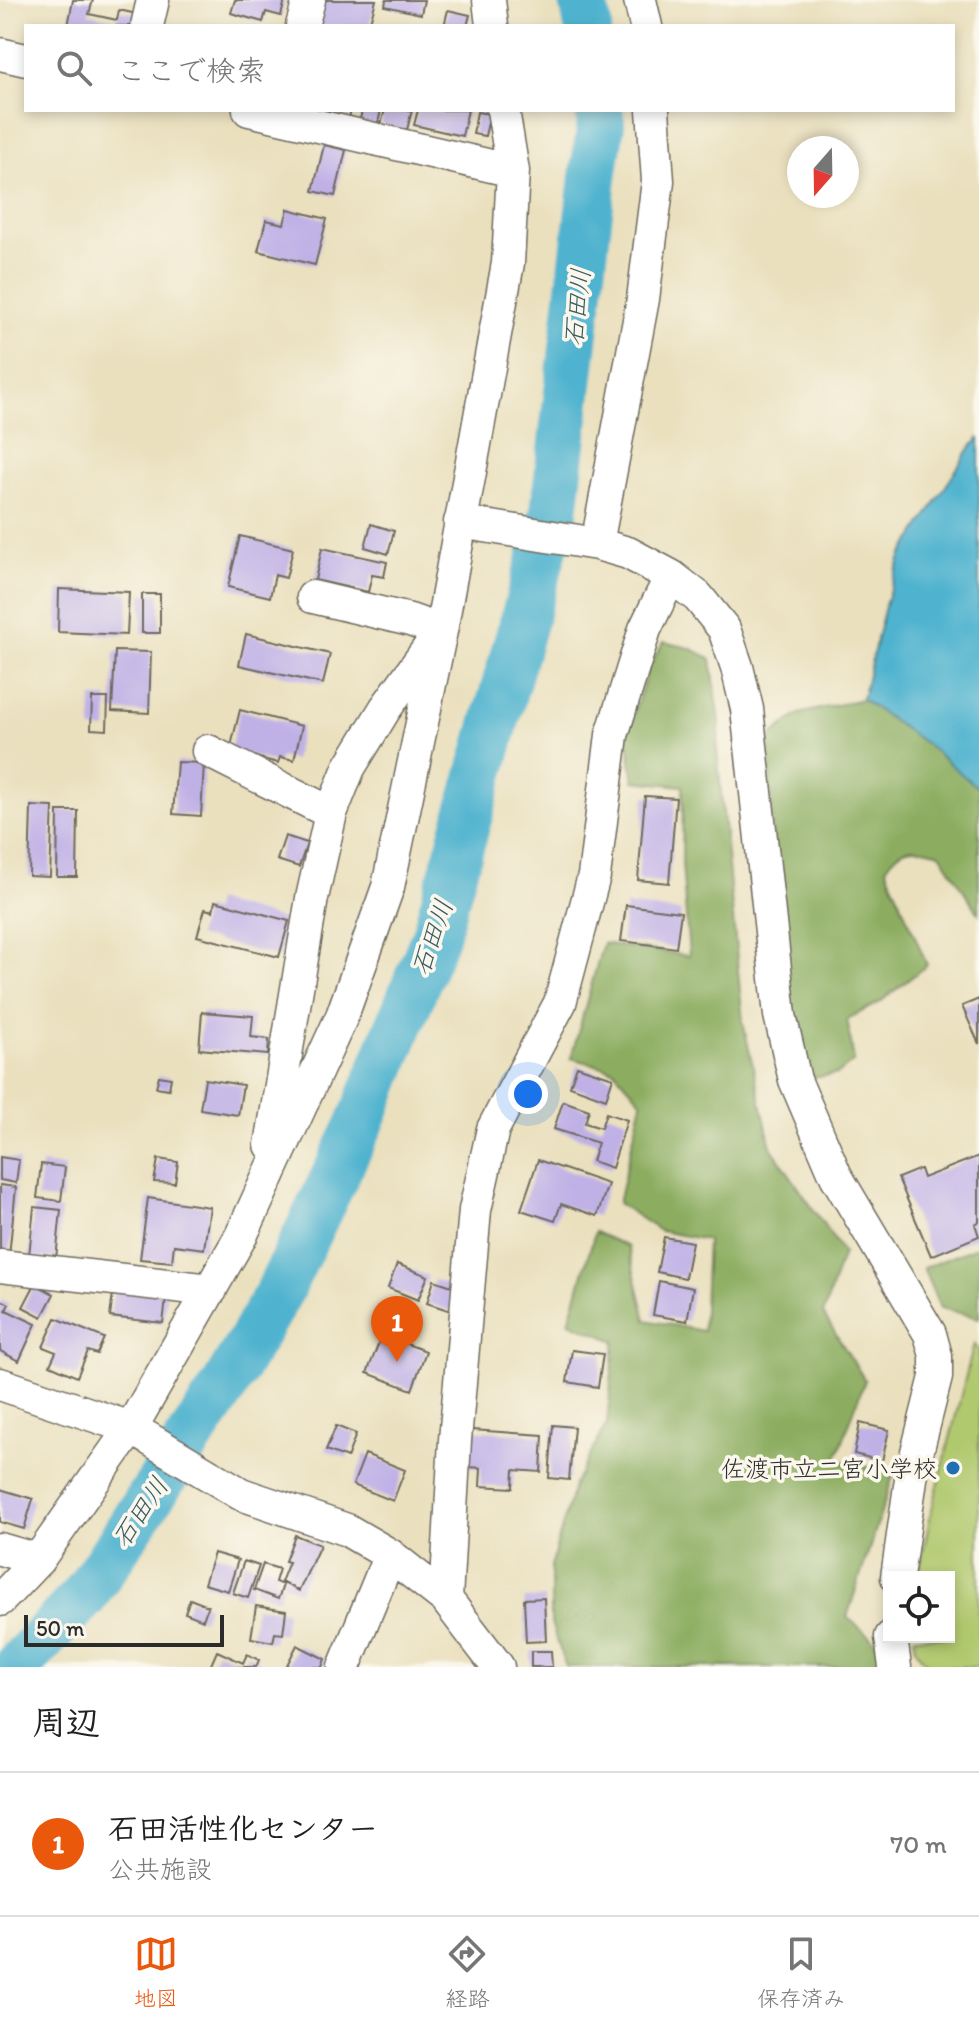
<!DOCTYPE html>
<html lang="ja">
<head>
<meta charset="utf-8">
<style>
	body { margin:0; font-family:Itim,"Klee One",sans-serif; background:#f6f6f6; color:#222 }
	.controls { position:absolute; right:24px; bottom:24px; display:grid; overflow:hidden; border-radius:0px; box-shadow:0 4px 12px #0003 }
	.controls button { width:72px; height:72px; display:grid; place-items:center; padding:0; border:0; border-bottom:2px solid #e0e0e0; background:#fff; color:#222; font:40px sans-serif }
	.compass { position:absolute; left:787px; top:136px; width:72px; height:72px; border-radius:50%; background:#fff; box-shadow:0 4px 12px #0003; rotate:200deg }
	.scale { position:absolute; left:24px; bottom:20px; width:200px; box-sizing:border-box; padding-left:8px; border:4px solid #2b2b2b; border-top:0; font-size:22px; line-height:28px; white-space:nowrap; color:#2b2b2b; -webkit-text-stroke:6px #fbf7ec; paint-order:stroke }
	.you { position:absolute; left:528px; top:1094px; width:28px; height:28px; margin:-20px; border:6px solid #fff; border-radius:50%; background:#1a73e8; box-shadow:0 0 0 12px #1a73e833 }
	.badge { display:grid; place-items:center; width:52px; height:52px; border-radius:50%; background:#ea580c; color:#fff; font-size:26px; font-weight:700 }
	.pin { position:absolute; translate:-50% -66px; filter:drop-shadow(0 2px 4px #0008) }
	.pin::after { content:''; position:absolute; top:42px; width:28px; height:24px; background:inherit; clip-path:polygon(0 0,100% 0,50% 100%) }
	.list { margin:0; padding:0; list-style:none }
	h2 { display:flex; justify-content:space-between; align-items:center; height:104px; margin:0; padding:0 32px; font-size:34px }
	h2 small { font-size:26px; font-weight:400; color:#767676 }
	.list li { display:grid; grid-template-columns:52px 1fr auto; gap:24px; align-items:center; box-sizing:border-box; height:144px; padding:0 32px; border-top:2px solid #e0e0e0 }
	.list b { display:block; font-size:30px; white-space:nowrap }
	.list p { margin:0; font-size:26px; white-space:nowrap; color:#767676 }
	.list em { font-size:26px; font-style:normal; color:#767676 }
	.icon { flex:none; width:44px; height:44px; fill:none; stroke:currentColor; stroke-width:2; stroke-linecap:round; stroke-linejoin:round }
	.map { position:relative; flex:none; width:979px; height:1667px; overflow:hidden }
	.search { position:absolute; background:#fff; box-shadow:0 4px 12px #0003; left:24px; right:24px; top:24px; height:88px; display:flex; align-items:center; gap:20px; box-sizing:border-box; padding:0 28px; border-radius:0px; color:#767676; font-size:30px }
	.sheet { height:248px; background:#fff }
	nav { display:flex; justify-content:space-around; align-items:center; box-sizing:border-box; height:112px; border-top:2px solid #e0e0e0; background:#fff; font-size:22px; color:#767676 }
	nav a { display:grid; justify-items:center; gap:4px }
	nav .on { color:#ea580c }
	.map>svg:first-child { display:block }
	.green { fill:#b1c96e; stroke:#6e7a4c; stroke-width:2 }
	.forest { fill:#8cad61; stroke:#5c6c46; stroke-width:2 }
	.water { fill:#50b3cf; stroke:#3e6f7d; stroke-width:2 }
	.lines { fill:none; stroke-linecap:round; stroke-linejoin:round }
	.river { stroke:#50b3cf; stroke-width:48 }
	.building { fill:#bfb1e6 }
	.minor-casing { stroke:#6e6a5e; stroke-width:35 }
	.minor { stroke:#fff; stroke-width:32 }
	.poi-dot { fill:#1f6fb2; stroke:#fbf7ec; stroke-width:3 }
	.labels { text-anchor:middle; dominant-baseline:central; stroke-width:7; stroke-linejoin:round; paint-order:stroke }
	.poi-label { font-size:24px; fill:#2b2b2b; stroke:#fbf7ec; text-anchor:end }
	.water-label { font-size:26px; font-style:italic; fill:#385b64; stroke:#fbf7ec }
</style>
</head>
<body>
<div class="map">
<svg width="979" height="1667" viewBox="0 0 979 1667">
	<rect width="100%" height="100%" fill="#fbf7ec"/>
	<filter id="ink" filterUnits="userSpaceOnUse"><feTurbulence type="fractalNoise" baseFrequency=".0125" numOctaves="2"/><feDisplacementMap in="SourceGraphic" scale="16" xChannelSelector="R" yChannelSelector="G"/><feConvolveMatrix kernelMatrix="1 2 1 2 8 2 1 2 1" color-interpolation-filters="sRGB"/></filter>
	<filter id="wash" filterUnits="userSpaceOnUse"><feTurbulence type="fractalNoise" baseFrequency=".006" numOctaves="4" result="noise"/><feDisplacementMap in="SourceGraphic" scale="32" xChannelSelector="R" yChannelSelector="G"/><feGaussianBlur stdDeviation="1.8" result="paint"/><feColorMatrix in="noise" values="0 0 0 0 0 0 0 0 0 0 0 0 0 0 0 0 0 1.4 0 .05"/><feComposite in="paint" operator="in"/></filter>
	<g filter="url(#wash)">
		<rect width="100%" height="100%" fill="#eae0be"/>
		<path class="green" d="M974 1344 979 1350V1667H929L915 1648 914 1637H949V1577H918L931 1513Z"/>
		<path class="forest" d="M664 642 690 648 711 659 720 723 717 750 743 1022 771 1147 843 1253 823 1314 865 1380 836 1460 894 1473 847 1617 875 1641 887 1667H566L551 1623V1566L574 1485 607 1424 615 1341 569 1322 595 1232 628 1247 646 1320 703 1331 707 1240 660 1231 618 1203 642 1102 614 1070 571 1058 603 943 689 956 682 863 683 786 634 781 627 735 649 666Z
			M862 699 929 746 979 789V914L940 853C913 846 902 843 886 868L927 965 879 1003 847 1019 854 1061 838 1074 812 1078 794 1036 772 827 769 737 799 714Z
			M979 1246V1318L940 1308 923 1268Z"/>
		<path class="water" d="M979 438V789L929 746 862 699 886 602 901 557 968 451Z"/>
		<g class="lines">
			<path class="river" d="M583 0 588 26
				M16 1667 84 1596 223 1389 280 1290 360 1124 435 936 554 512 593 177 601 124 599 110"/>
		</g>
		<g id="blocks">
			<path class="building" d="M73 0H93L89 14 117 20 119 10 141 15 139 26H68Z
				M235 0H285L281 16 266 12 263 22 231 13Z
				M317 0H376L369 26H310Z
				M386 0H424L421 14 385 6Z
				M448 10 470 15 467 26H444Z
				M322 110H351L349 118Z
				M362 110H381L377 128 359 124Z
				M385 110H412L407 130 381 124Z
				M418 110H468L462 136 414 125Z
				M477 112 490 114 485 136 473 134Z
				M324 145 346 150 335 196 313 191Z
				M288 209 327 219 315 265 258 251 266 220 284 224Z
				M371 524 394 531 388 554 365 547Z
				M240 536 293 549 286 578 275 575 270 597 228 587Z
				M322 548 387 562 384 577 372 575 368 592 315 580Z
				M59 589 129 592 127 635 58 632Z
				M142 594H160V633H142Z
				M246 634 330 654 323 684 239 665Z
				M115 651 151 652 149 713 112 711Z
				M92 698H108L107 730 91 729Z
				M240 710 302 726 294 760 280 757 278 763 230 750Z
				M177 762 204 763 201 816 173 814Z
				M645 796 676 798 669 883 638 880Z
				M31 806 53 807 50 877 29 876Z
				M58 811H78L77 877H57Z
				M285 836 307 843 299 867 277 860Z
				M215 901 289 921 279 957 197 936 205 909 213 911Z
				M626 905 681 912 676 948 621 941Z
				M979 999V1044L962 1006Z
				M202 1012 253 1016 251 1037 269 1039 268 1055 199 1049Z
				M577 1066 613 1078 606 1099 570 1086Z
				M159 1076 171 1078 169 1089 156 1087Z
				M205 1079 243 1085 238 1115 200 1109Z
				M563 1101 589 1110 585 1123 601 1128 606 1113 627 1120 612 1168 592 1161 598 1143 554 1129Z
				M979 1156V1222L975 1224 979 1236 931 1256 898 1178 920 1169 923 1178Z
				M0 1157 19 1160 16 1183 0 1180Z
				M158 1159 178 1162 175 1183 154 1182Z
				M538 1160 608 1184 597 1216 561 1204 555 1221 521 1210Z
				M41 1164 65 1167 61 1201 37 1198Z
				M0 1185 16 1187 9 1256 0 1255Z
				M148 1198 210 1207 204 1249 174 1245 172 1262 140 1259Z
				M34 1207 61 1210 56 1259 29 1256Z
				M664 1237 692 1242 685 1278 657 1272Z
				M397 1264 428 1276 418 1300 388 1288Z
				M434 1280 458 1288 451 1311 427 1303Z
				M659 1281 693 1288 687 1321 653 1315Z
				M35 1284 54 1294 42 1317 23 1307Z
				M114 1285 167 1291 163 1323 110 1317Z
				M0 1299 9 1304 6 1310 36 1324 19 1361 0 1351Z
				M56 1318 104 1338 97 1354 88 1351 77 1377 50 1365 56 1352 43 1347Z
				M382 1335 426 1351 412 1390 367 1373Z
				M572 1350 603 1354 598 1387 567 1382Z
				M860 1423 889 1430 882 1461 854 1454Z
				M553 1425 574 1427 569 1480 549 1478Z
				M336 1426 356 1434 347 1458 326 1450Z
				M472 1430 543 1435 541 1472 514 1470 513 1488 480 1486 481 1468 469 1467Z
				M365 1454 405 1470 393 1501 353 1485Z
				M0 1489 33 1499 24 1529 0 1522Z
				M295 1535 320 1545 299 1591 281 1582 289 1562 285 1561Z
				M214 1553 238 1560 228 1591 204 1584Z
				M244 1561 259 1566 248 1598 233 1593Z
				M263 1564 279 1569 275 1582 283 1585 278 1599 254 1590Z
				M544 1598 546 1641 526 1642 524 1599Z
				M190 1599 208 1606 203 1620 185 1613Z
				M256 1606 286 1611 283 1634 275 1633 273 1642 251 1638Z
				M297 1645 325 1659 322 1667H286Z
				M217 1651 243 1663 247 1654 259 1660 256 1667H210Z
				M531 1651H551L552 1667H531Z"/>
		</g>
	</g>
	<g filter="url(#ink)">
		<use href="#blocks" fill-opacity="0" stroke="#6e6a5e" stroke-width="2"/>
		<g class="lines">
			<defs>
				<path id="minor" d="M489 0 492 26
					M640 0 646 26
					M147 26 153 0
					M302 26 309 0
					M0 54 26 60
					M249 110 513 171
					M460 522 597 544 628 553 671 576 698 597 724 629 737 667 747 709 780 1015 795 1080 836 1176 930 1334 936 1356V1377L912 1472 897 1577
					M597 544 643 299 658 181 653 110
					M208 751 331 813
					M271 1145 312 898 331 813 349 768 385 709 441 631 410 620 313 597
					M0 1266 211 1290
					M0 1384 131 1428 241 1494 347 1530 390 1555 446 1599 498 1667
					M0 1549 38 1560
					M446 1599 455 1440 475 1210 493 1129 560 1003 594 876 612 735 645 629 671 576
					M0 1600 38 1560 131 1428 241 1236 342 1016 388 887 441 631 508 263 513 171 503 110
					M891 1637 895 1667
					M344 1667 390 1555"/>
			</defs>
			<use href="#minor" class="minor-casing"/>
			<use href="#minor" class="minor"/>
		</g>
	</g>
	<circle class="poi-dot" cx="953" cy="1468" r="8"/>
	<g class="labels">
		<g class="poi-label">
			<text x="937" y="1468">佐渡市立二宮小学校</text>
		</g>
		<g class="water-label">
			<text transform="translate(577 307) rotate(-84)">石田川</text>
			<text transform="translate(432 937) rotate(-71)">石田川</text>
			<text transform="translate(140 1512) rotate(-56)">石田川</text>
		</g>
	</g>
</svg>
<div class="controls">
<button><svg class="icon" aria-label="locate" viewBox="0 0 24 24"><circle cx="12" cy="12" r="6"/><path d="M12 2v4M12 18v4M2 12h4M18 12h4"/></svg></button>
</div>
<svg class="compass" viewBox="-18 -18 36 36"><path d="M0-13l5 13h-10z" fill="#e53935"/><path d="M0 13l5-13h-10z" fill="#767676"/></svg>
<div class="scale">50 m</div>
<div class="you"></div>
<div class="pin badge" style="left:397px;top:1362px">1</div>
<div class="search"><svg class="icon" aria-label="search" viewBox="0 0 24 24"><circle cx="10" cy="10" r="6"/><path d="M15 15l6 6"/></svg>ここで検索</div>
</div>
<section class="sheet">
<h2>周辺<small></small></h2>
<ul class="list">
<li><span class="badge">1</span><div><b>石田活性化センター</b><p>公共施設</p></div><em>70 m</em></li>
</ul>
</section>
<nav>
<a class="on"><svg class="icon" aria-label="map" viewBox="0 0 24 24"><path d="M3 6l6-2 6 2 6-2v14l-6 2-6-2-6 2zM9 4v14M15 6v14"/></svg>地図</a>
<a><svg class="icon" aria-label="directions" viewBox="0 0 24 24"><path d="M12 3l9 9-9 9-9-9zM9 14v-3h6M13 9l2 2-2 2"/></svg>経路</a>
<a><svg class="icon" aria-label="saved" viewBox="0 0 24 24"><path d="M7 4h10v16l-5-4-5 4z"/></svg>保存済み</a>
</nav>
</body>
</html>
